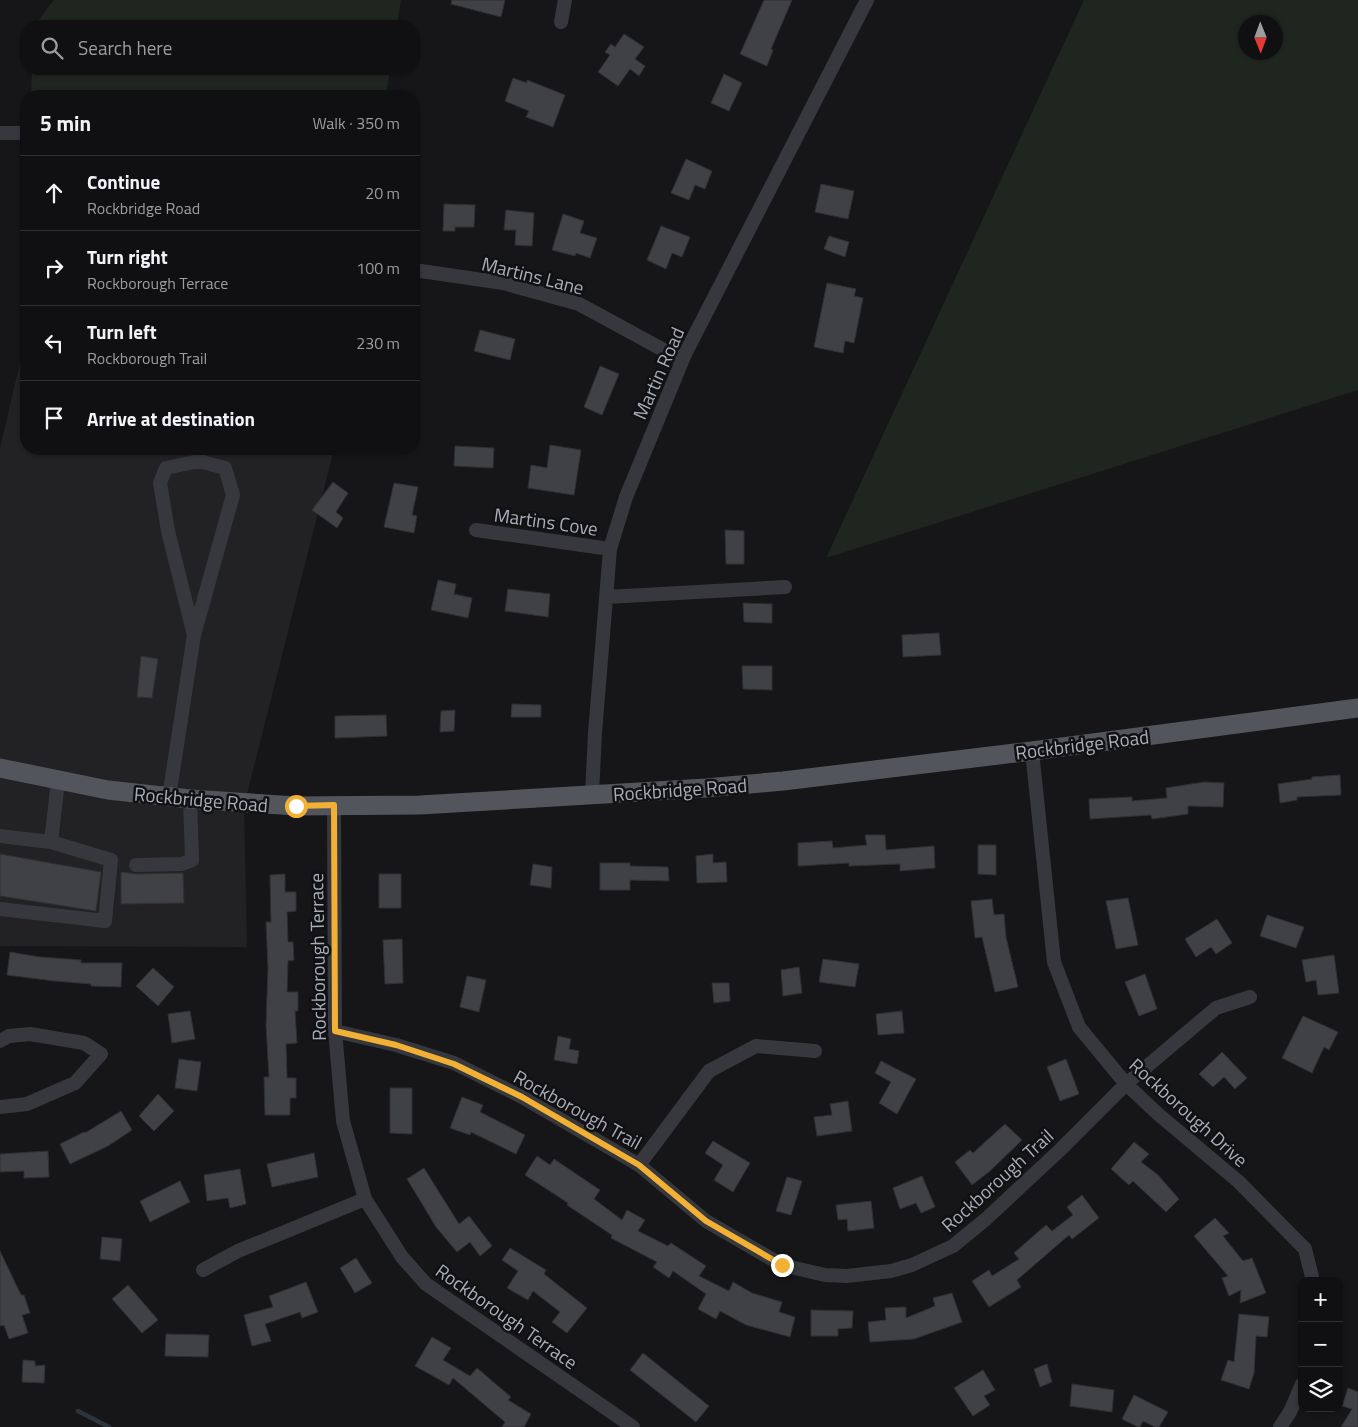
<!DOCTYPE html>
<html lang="en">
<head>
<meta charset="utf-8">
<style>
	body { margin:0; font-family:"Titillium Web",sans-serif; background:#19191b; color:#f1f3f6 }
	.controls { position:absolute; right:15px; bottom:15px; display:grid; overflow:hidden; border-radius:10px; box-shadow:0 1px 4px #0004 }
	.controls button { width:45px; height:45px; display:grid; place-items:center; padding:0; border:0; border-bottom:1px solid #303032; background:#101012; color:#f1f3f6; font:25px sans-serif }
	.compass { position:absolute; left:1238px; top:15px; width:45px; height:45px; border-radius:50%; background:#101012; box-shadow:0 1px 4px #0004; rotate:179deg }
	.stop { position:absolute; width:15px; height:15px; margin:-11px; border:4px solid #f2b134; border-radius:50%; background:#fff }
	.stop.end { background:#f2b134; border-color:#fff; box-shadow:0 1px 5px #0008 }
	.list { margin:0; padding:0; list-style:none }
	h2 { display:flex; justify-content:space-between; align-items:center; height:65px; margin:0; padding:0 20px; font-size:21px }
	h2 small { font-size:16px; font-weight:400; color:#9c9d9f }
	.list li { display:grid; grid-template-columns:32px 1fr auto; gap:15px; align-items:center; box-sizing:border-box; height:75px; padding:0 20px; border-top:1px solid #303032 }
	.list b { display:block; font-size:19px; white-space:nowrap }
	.list p { margin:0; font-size:16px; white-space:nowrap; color:#9c9d9f }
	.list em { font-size:16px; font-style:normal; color:#9c9d9f }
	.icon { flex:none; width:28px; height:28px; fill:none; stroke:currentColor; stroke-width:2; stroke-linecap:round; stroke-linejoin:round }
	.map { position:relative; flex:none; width:1358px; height:1427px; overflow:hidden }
	.search { position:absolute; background:#101012; box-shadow:0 1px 4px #0004; left:20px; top:20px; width:400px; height:55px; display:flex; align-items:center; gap:12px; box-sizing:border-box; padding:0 18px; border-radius:20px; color:#9c9d9f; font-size:19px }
	.panel { position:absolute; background:#101012; box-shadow:0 1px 4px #0004; left:20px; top:90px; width:400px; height:365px; border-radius:20px }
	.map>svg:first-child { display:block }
	.built { fill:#222225 }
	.green { fill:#1e261f; fill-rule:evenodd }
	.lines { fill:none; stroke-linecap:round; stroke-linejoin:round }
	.stream { stroke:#2c353c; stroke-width:4.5 }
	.building { fill:#404145; stroke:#303034 }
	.minor { stroke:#37383d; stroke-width:14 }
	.major { stroke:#53555c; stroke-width:19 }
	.route { stroke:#f2b134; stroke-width:6 }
	.labels { text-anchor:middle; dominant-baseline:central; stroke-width:5; stroke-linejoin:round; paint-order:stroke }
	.street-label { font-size:19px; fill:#a8adb8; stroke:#111113 }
</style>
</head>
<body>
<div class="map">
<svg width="1358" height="1427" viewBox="0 0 1358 1427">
	<rect width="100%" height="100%" fill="#161618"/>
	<path class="built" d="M26 337V449H334L244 806 247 947 0 946V448Z"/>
	<path class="green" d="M54 0H401L397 26H34Z
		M1084 0H1358V390L826 558ZM1276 22V52H1246V22Z
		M32 69H390L386 96H31Z
		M26 196V304L22 303Z"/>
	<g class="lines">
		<path class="stream" d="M78 1411 109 1427"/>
	</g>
	<path class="building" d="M452 0H505L501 17 451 4Z
		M764 0H792L771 49 773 50 767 66 740 54Z
		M624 34 644 47 635 59 645 66 639 76 630 69 618 86 598 72 610 55 605 52 611 44 615 47Z
		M724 74 742 83 729 111 711 103Z
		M513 78 527 83V80L565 95 553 127 526 117 529 111 505 101Z
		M686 159 712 171 705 189 695 185 689 200 671 193Z
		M821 184 854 191 848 219 815 212Z
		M444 204 475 205 474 227H455V231H443Z
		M506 210 534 213 532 246 515 245 516 230H504Z
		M563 214 584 221 580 233 597 238 590 258 576 253 575 256 552 250Z
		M661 226 690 237 682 257 672 253 666 269 647 260Z
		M829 236 849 242 845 257 824 249Z
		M827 283 856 289 854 296 863 298 854 343 845 341 843 353 814 347Z
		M480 330 515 339 510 360 474 351Z
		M600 366 619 374 602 415 584 407Z
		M550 445 581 450 574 495 528 488 531 465 547 468Z
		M455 446 494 448 493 468 454 466Z
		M333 482 348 493 336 512 343 518 337 528 312 510Z
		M394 483 418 487 412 515 417 516 414 533 384 527Z
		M725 530 744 531V564H726Z
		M438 580 456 584 454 594 472 598 468 618 431 610Z
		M508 589 550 594 548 617 505 611Z
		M743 603 772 604V623L744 622Z
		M939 633 941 655 903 657 902 635Z
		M141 656 158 659 152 698 137 697Z
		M742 666H772V690L743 689Z
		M512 704 541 705V717H511Z
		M455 710 454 731 440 732 441 711Z
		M386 715 387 736 335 738V716Z
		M1340 775 1341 795 1297 797V800L1280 803 1278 784 1312 779V777Z
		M1204 782 1224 783 1223 807 1188 806V814L1152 819 1151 815 1090 819 1089 799 1132 797V801L1167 798 1166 788Z
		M865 835H885L886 850 934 846 935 868 900 871V864L849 866V863L798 866V843L832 841 833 848 867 845Z
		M978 845H996V875L978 874Z
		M0 854 101 872 96 911 0 896Z
		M713 854V863L726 862 727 882 697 883 696 856Z
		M600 863H630V866L668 867 669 881 630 880V890H600Z
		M533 864 552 867 551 888 530 885Z
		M121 872 136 874 183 873 184 903 121 904Z
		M285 874V892H296V911L287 912 288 942H293L294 960 288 961 287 992H298V1011H295L297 1043 286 1044 287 1078H296V1098H290V1115H265L264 1077H269L266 1025 268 968 266 922H271L270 875Z
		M379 874H401V908H379Z
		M1128 898 1138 945 1116 949 1106 901Z
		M992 899 994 915 1004 914 1006 937 1018 987 995 992 982 937 975 938 971 901Z
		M1267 915 1304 927 1296 948 1260 936Z
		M1217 919 1232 943 1216 954 1211 947 1196 957 1185 939Z
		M402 939 403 983 385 984 383 940Z
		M10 952 40 957 81 960V963H122L121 987 91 986V984L54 981 7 975Z
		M1334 955 1339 993 1318 995 1316 980 1306 982 1302 960Z
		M823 959 859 964 855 987 819 982Z
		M799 967 802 993 783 996 781 970Z
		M153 968 174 987 158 1006 136 986Z
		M1145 974 1157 1009 1139 1016 1125 982Z
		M467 976 486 980 479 1012 460 1007Z
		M712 983H729L730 1001 714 1003Z
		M190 1011 195 1039 172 1043 168 1014Z
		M902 1011 904 1033 878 1035 876 1014Z
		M1303 1016 1338 1032 1329 1050 1324 1047 1312 1073 1282 1058Z
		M558 1036 571 1039 569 1049 579 1051 577 1064 554 1060Z
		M1222 1052 1247 1078 1235 1089 1224 1077 1213 1087 1199 1074Z
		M179 1059 201 1062 197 1091 175 1088Z
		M1066 1059 1079 1094 1060 1101 1047 1067Z
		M881 1061 916 1079 897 1114 879 1103 891 1082 875 1073Z
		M390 1088H412V1134L390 1133Z
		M158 1094 174 1111 154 1131 139 1116Z
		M462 1097 483 1105 480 1112 525 1135 516 1154 471 1132 470 1135 450 1128Z
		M848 1101 852 1131 817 1136 814 1117 832 1115 830 1104Z
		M121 1111 132 1130 108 1146 70 1164 60 1144 84 1132 85 1133Z
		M1005 1124 1022 1140 990 1171 972 1185 955 1162 970 1150 973 1153Z
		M713 1141 750 1163 733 1192 714 1180 723 1165 705 1153Z
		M1134 1142 1149 1154 1141 1162 1158 1175 1179 1199 1166 1212 1133 1181 1129 1185 1111 1169Z
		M48 1151 49 1177 24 1178V1171L0 1172V1154Z
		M314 1153 318 1177 272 1187 267 1164Z
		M537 1156 550 1165 554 1159 600 1190 594 1199 622 1220 627 1210 645 1220 638 1231 668 1246 671 1243 706 1266 699 1276 729 1291 733 1282 752 1293 782 1302 779 1312 795 1317 790 1337 746 1325 720 1311 716 1319 698 1309 706 1294 673 1271 669 1278 653 1267 657 1262 611 1238 612 1235 567 1205 568 1203 525 1175Z
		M424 1168 459 1224 469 1216 492 1246 480 1256 470 1242 457 1252 436 1227 407 1179Z
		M240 1169 246 1204 230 1208 228 1198 207 1201 204 1175Z
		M922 1176 935 1207 921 1213 916 1203 900 1209 893 1188Z
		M787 1177 802 1181 791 1215 776 1211Z
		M180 1181 190 1202 150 1222 140 1201Z
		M1082 1195 1099 1218 1072 1239 1069 1235 1017 1280 1021 1287 989 1307 972 1281 989 1270 992 1276 1019 1259 1014 1253 1046 1225 1052 1231 1073 1215 1067 1207Z
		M871 1201 874 1228 848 1231 847 1219 838 1220 836 1205Z
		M1215 1218 1229 1233 1223 1236 1243 1261 1252 1258 1266 1293 1240 1303 1241 1290 1229 1296 1222 1278 1228 1276 1194 1236Z
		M102 1237 122 1239 120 1261 100 1259Z
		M510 1248 546 1270 544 1274 587 1308 567 1333 552 1322 560 1312 533 1291 528 1300 507 1288 518 1271 502 1260Z
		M0 1251 21 1295H24L30 1313 22 1315 28 1333 9 1339 4 1325 0 1326Z
		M356 1258 372 1283 355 1293 340 1268Z
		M306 1282 318 1312 302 1318 300 1312 265 1324 271 1341 252 1346 244 1315 273 1307 269 1296Z
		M128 1285 158 1320 142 1333 112 1299Z
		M952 1293 962 1322 914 1339 870 1342 868 1322 886 1320 885 1308 906 1307V1318L935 1306 933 1298Z
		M811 1310 853 1311 852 1328 838 1329V1336H811Z
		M1239 1314 1269 1317 1267 1337 1256 1336 1254 1373 1249 1389 1221 1380 1228 1360 1234 1362Z
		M166 1334 209 1335 208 1357 165 1356Z
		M432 1337 451 1348 443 1360 470 1376 477 1368 511 1397 508 1400 531 1414 524 1427H502L505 1422 453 1378 449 1385 415 1366Z
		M643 1353 709 1406 696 1422 630 1370Z
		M23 1360 35 1361V1366L45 1365 44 1383 22 1382Z
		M1047 1364 1052 1382 1040 1387 1034 1369Z
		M983 1370 995 1390 984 1396 990 1405 973 1416 954 1388Z
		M1072 1384 1114 1390 1112 1412 1070 1406Z
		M1348 1388 1358 1392V1427H1341L1352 1409 1342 1406Z
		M1134 1395 1168 1412 1159 1427H1155L1143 1421 1140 1427H1138L1122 1419Z"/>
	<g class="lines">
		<path class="minor" d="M561 22 565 0
			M0 133H26
			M421 271 503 283 579 304 682 360
			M476 530 610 549
			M607 597 785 587
			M1032 751 1054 962 1079 1027 1126 1084 1158 1114 1239 1182 1305 1249 1313 1281
			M592 794 595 733 610 549 626 497 685 354 867 0
			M169 797 194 635 233 495 225 468 199 461 166 468 160 483 168 531 194 635
			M334 805 335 1031 343 1121 365 1199 402 1257 426 1284 633 1427
			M0 836 51 842 111 860 105 921 0 909
			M51 842 58 781
			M136 865 182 864 192 860 190 799
			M335 1031 396 1045 454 1063 522 1097 639 1165 706 1221 782 1265 825 1275 847 1276 891 1271 912 1265 953 1246 986 1219 1060 1150 1126 1084 1216 1008 1250 997
			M0 1041 9 1036 30 1034 84 1043 101 1054 75 1083 27 1104 0 1107
			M639 1165 709 1071 756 1046 815 1051
			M203 1270 238 1251 365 1199
			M1280 1427 1290 1412 1302 1384"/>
		<path class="major" d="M0 768 108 790 190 799 296 806 420 805 706 788 783 781 1032 751 1358 708"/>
	</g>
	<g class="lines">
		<path class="route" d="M296 806 334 805 335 1031 396 1045 454 1064 522 1097 639 1165 706 1221 782 1265"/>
	</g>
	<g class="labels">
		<g class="street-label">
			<text transform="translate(533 275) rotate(14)">Martins Lane</text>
			<text transform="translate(658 373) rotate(-66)">Martin Road</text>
			<text transform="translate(546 521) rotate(8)">Martins Cove</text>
			<text transform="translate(1082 744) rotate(-7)">Rockbridge Road</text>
			<text transform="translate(680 789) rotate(-4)">Rockbridge Road</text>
			<text transform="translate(201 799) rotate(5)">Rockbridge Road</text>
			<text transform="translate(317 957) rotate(-91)">Rockborough Terrace</text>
			<text transform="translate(578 1109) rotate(29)">Rockborough Trail</text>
			<text transform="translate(1189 1112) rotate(42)">Rockborough Drive</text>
			<text transform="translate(997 1180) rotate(-42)">Rockborough Trail</text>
			<text transform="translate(507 1316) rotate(35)">Rockborough Terrace</text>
		</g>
	</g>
</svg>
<div class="controls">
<button>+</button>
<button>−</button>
<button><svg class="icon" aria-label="layers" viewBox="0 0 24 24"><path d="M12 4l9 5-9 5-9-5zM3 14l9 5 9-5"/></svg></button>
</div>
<svg class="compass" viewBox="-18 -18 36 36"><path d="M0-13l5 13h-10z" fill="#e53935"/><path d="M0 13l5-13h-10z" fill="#9c9d9f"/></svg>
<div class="stop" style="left:296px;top:806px"></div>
<div class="stop end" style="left:782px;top:1265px"></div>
<div class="search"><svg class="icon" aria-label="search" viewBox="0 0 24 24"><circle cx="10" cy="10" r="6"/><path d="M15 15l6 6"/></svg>Search here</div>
<section class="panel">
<h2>5 min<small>Walk · 350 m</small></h2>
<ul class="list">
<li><svg class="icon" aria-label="ahead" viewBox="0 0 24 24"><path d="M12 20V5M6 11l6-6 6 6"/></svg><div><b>Continue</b><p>Rockbridge Road</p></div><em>20 m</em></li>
<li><svg class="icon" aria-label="right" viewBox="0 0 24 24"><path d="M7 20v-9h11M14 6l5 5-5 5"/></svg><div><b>Turn right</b><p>Rockborough Terrace</p></div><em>100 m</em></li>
<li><svg class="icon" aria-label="left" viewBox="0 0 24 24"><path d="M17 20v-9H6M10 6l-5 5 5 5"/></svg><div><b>Turn left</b><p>Rockborough Trail</p></div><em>230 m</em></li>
<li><svg class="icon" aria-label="arrive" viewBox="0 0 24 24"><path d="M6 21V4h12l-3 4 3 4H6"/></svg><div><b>Arrive at destination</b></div></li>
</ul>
</section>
</div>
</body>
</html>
